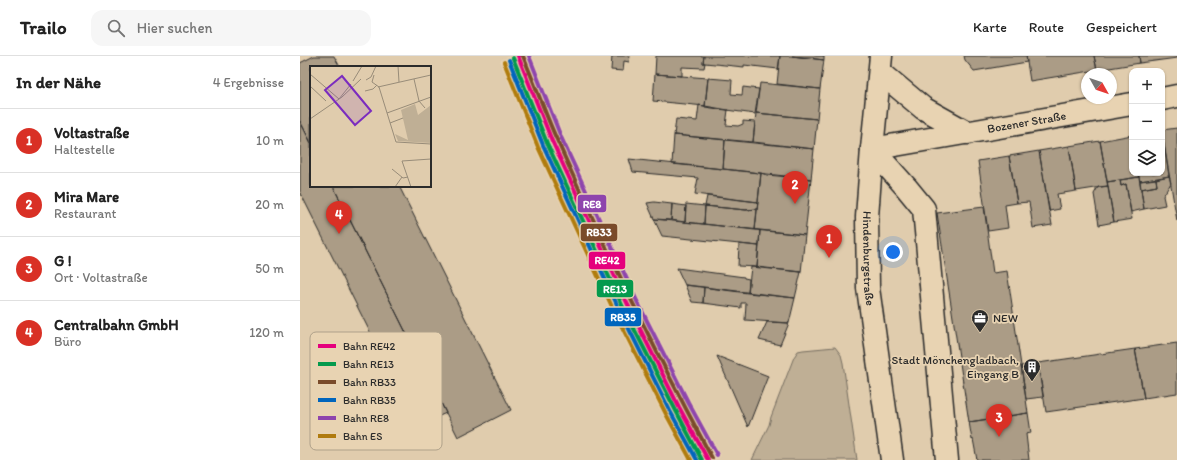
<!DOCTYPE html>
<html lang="de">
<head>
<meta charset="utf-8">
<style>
	body { margin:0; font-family:Itim,sans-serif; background:#f6f6f6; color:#222 }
	.controls { position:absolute; right:12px; top:12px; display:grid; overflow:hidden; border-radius:8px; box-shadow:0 1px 3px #0004 }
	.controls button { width:36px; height:36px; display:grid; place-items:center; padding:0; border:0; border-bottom:1px solid #e0e0e0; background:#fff; color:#222; font:20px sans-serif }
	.compass { position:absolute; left:781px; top:12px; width:36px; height:36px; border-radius:50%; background:#fff; box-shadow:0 1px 3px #0004; rotate:130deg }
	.you { position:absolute; left:593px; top:196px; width:14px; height:14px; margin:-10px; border:3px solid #fff; border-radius:50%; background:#1a73e8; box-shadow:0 0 0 6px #1a73e833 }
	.badge { display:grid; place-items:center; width:26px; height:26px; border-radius:50%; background:#d93025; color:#fff; font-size:13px; font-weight:700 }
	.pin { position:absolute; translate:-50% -33px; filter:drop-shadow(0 1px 2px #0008) }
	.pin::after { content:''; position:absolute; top:21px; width:14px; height:12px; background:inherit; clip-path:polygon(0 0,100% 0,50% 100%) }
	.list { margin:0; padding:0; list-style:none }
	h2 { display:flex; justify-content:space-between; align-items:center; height:52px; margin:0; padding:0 16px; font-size:17px }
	h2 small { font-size:13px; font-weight:400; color:#767676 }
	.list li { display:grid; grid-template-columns:26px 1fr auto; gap:12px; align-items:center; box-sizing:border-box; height:64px; padding:0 16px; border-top:1px solid #e0e0e0 }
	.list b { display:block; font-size:15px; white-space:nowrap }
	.list p { margin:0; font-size:13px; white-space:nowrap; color:#767676 }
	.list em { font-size:13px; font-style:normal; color:#767676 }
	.icon { flex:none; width:22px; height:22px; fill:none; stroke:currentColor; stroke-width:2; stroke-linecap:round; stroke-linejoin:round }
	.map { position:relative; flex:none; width:877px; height:404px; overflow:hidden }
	header { display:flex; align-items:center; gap:24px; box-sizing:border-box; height:56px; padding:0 20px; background:#fff; border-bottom:1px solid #e0e0e0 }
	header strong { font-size:19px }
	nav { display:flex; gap:22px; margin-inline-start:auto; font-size:14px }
	.search { width:280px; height:36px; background:#f6f6f6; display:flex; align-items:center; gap:10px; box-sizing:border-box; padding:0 14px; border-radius:12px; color:#767676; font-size:15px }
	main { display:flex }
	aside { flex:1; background:#fff }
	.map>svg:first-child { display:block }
	.green { fill:#bfaf95; stroke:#756d60 }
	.building { fill:#ab9c86; stroke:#2b2b2b }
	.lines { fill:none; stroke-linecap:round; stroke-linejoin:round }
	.minor-casing { stroke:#2b2b2b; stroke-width:25 }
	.major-casing { stroke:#2b2b2b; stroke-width:25 }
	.minor { stroke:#e8d3b2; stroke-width:22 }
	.major { stroke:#e8d3b2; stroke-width:22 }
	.rail-1-casing { stroke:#e8d3b2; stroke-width:7 }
	.rail-2-casing { stroke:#e8d3b2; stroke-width:7 }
	.rail-3-casing { stroke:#e8d3b2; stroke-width:7 }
	.rail-4-casing { stroke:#e8d3b2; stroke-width:7 }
	.rail-5-casing { stroke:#e8d3b2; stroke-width:7 }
	.rail-6-casing { stroke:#e8d3b2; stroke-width:7 }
	.rail-1 { stroke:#e5007d; stroke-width:4 }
	.rail-2 { stroke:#049a4d; stroke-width:4 }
	.rail-3 { stroke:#7a4b2a; stroke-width:4 }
	.rail-4 { stroke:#0065bd; stroke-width:4 }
	.rail-5 { stroke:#8e44ad; stroke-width:4 }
	.rail-6 { stroke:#b07b0f; stroke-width:4 }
	.labels { text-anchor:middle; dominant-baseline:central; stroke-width:3.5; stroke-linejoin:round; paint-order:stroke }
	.street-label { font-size:12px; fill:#2b2b2b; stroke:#e8d3b2 }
	.poi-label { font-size:12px; fill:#2b2b2b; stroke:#e8d3b2; text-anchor:start }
	.inset-road { fill:none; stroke:#988c79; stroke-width:1 }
	.view { fill:#7b2cbf; fill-opacity:0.15; stroke:#7b2cbf; stroke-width:2 }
	.inset-edge { fill:none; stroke:#2b2b2b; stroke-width:2 }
	.key { fill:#e8d3b2; stroke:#afa18a; stroke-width:1 }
	.key-label { font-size:11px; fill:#2b2b2b }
	.line-badge { stroke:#e8d3b2; stroke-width:1.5 }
	.badge-label { font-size:11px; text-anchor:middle; font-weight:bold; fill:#fff }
</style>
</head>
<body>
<header>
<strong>Trailo</strong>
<div class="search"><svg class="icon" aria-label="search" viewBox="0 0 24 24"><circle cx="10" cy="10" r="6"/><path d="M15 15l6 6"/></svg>Hier suchen</div>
<nav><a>Karte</a><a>Route</a><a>Gespeichert</a></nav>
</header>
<main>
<aside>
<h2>In der Nähe<small>4 Ergebnisse</small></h2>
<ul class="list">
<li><span class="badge">1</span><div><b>Voltastraße</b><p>Haltestelle</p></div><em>10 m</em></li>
<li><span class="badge">2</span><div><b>Mira Mare</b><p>Restaurant</p></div><em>20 m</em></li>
<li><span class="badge">3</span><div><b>G !</b><p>Ort · Voltastraße</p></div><em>50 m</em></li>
<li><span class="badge">4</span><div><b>Centralbahn GmbH</b><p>Büro</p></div><em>120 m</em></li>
</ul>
</aside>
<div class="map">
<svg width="877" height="404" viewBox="0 0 877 404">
	<rect width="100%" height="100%" fill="#e0ccad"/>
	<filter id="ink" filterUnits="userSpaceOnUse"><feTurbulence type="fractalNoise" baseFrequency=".025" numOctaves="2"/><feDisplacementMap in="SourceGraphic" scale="8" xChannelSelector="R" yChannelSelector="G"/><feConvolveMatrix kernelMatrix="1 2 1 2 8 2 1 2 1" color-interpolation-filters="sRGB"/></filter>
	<g filter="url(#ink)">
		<path class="green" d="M535 291 541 299 543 307 557 404H452L469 369 471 361 494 301 498 295 503 294Z"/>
		<path class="building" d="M14 0H34L40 11H11V87L0 65V7Z
			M312 0H330L329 6 324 5 323 15 311 14Z
			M356 0H404L403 7H405L404 12 382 11V20L355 18Z
			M404 0H480L478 13 444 9V11L405 7H403Z
			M480 0H492L524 4 520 33 477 28Z
			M492 0H524V4Z
			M664 0H726L727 6 674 15 665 4Z
			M726 0H794L797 14 730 25Z
			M794 0H839L840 7 797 14Z
			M839 0H877V2L840 7Z
			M355 18 408 22 405 50 353 45Z
			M408 22 432 24 431 38 442 39 443 31 459 33 455 58 405 51Z
			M460 27 520 33 517 63 456 57Z
			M399 49 428 54 426 69 438 70 443 68V65L455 66 453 86 374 79 376 63 397 65Z
			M456 57 517 63 514 93 453 86Z
			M0 65 11 87V130H33L146 357 117 370 0 136Z
			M877 72V165L862 76V74Z
			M862 76 869 120 840 125 838 117H862Z
			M374 79 425 84 423 113 372 108Z
			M832 79V117H838L839 121 807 126 800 85Z
			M425 84 514 93 511 123 423 113Z
			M800 85 808 130 776 135 769 90Z
			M769 90 776 135 757 138 760 153 749 155 739 95Z
			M739 95 752 169 733 172 729 146 717 147 709 100Z
			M709 100 717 147 705 149 708 172 688 175 678 105Z
			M329 103 461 117 458 146 395 138 398 122 333 116Z
			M461 117 467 119 511 123 505 179 455 174Z
			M869 120 871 127 863 140 865 149 844 153 841 133 857 130 856 123Z
			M839 121 844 153 831 156 826 128 821 130 820 124Z
			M856 123 857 130 841 133 840 125Z
			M820 124 821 130 826 128 832 163 814 166 807 126Z
			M33 130H99L211 354 158 381Z
			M808 130 814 166 799 169 794 138 798 131Z
			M407 140 458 146 457 153 446 154 405 150Z
			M354 146 372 148 371 164 354 163 347 147Z
			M372 148 386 150 385 166 371 164Z
			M386 148 405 150 404 168 385 166Z
			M405 150 446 154 457 153 455 174 404 168Z
			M684 151 693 217 707 215 728 357 669 366 637 157Z
			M354 163 460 174 459 190 362 180Z
			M460 174 505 179 501 216 457 211Z
			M439 188 459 190 457 211 438 210Z
			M451 211 501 216 495 242 448 237Z
			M377 212 444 221V222L449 223 448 237 385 229Z
			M385 229 404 231 403 247 392 246Z
			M404 231 495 242 489 267 445 264 446 247H441V252L403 247Z
			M467 266 489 267 480 289 459 284Z
			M877 287V337L844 342 835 293Z
			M835 293 844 342 746 356 738 307Z
			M417 300 468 320 448 371Z
			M738 307 743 341 726 343 721 310Z
			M728 357 731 377 726 378 729 404H677L673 383 672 384 669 366Z"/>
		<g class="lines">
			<defs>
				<g id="minor">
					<path d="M580 16 623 52 668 77"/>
					<path d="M862 43 877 40"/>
					<path d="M572 93 606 131 624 153 647 404"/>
					<path id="s1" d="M572 93 832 48"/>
				</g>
				<g id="major">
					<path id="s2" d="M581 0 572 93 567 161 568 232 592 404"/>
				</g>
			</defs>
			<use href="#minor" class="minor-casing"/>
			<use href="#major" class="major-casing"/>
			<use href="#minor" class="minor"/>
			<use href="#major" class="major"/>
			<defs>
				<path id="rail-1" d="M218 0 252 85 328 249 379 351 408 404"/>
				<path id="rail-2" d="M213 2 247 87 323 251 375 353 402 404"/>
				<path id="rail-3" d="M223 0C235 28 245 57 257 84 305 192 356 298 412 402"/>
				<path id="rail-4" d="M209 4 243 89 319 253 370 355 397 404"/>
				<path id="rail-5" d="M229 0 261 81 337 245 388 346 417 399"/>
				<path id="rail-6" d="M204 6 238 91 314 255 366 358 391 404"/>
			</defs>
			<use href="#rail-1" class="rail-1-casing"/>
			<use href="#rail-2" class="rail-2-casing"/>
			<use href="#rail-3" class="rail-3-casing"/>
			<use href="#rail-4" class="rail-4-casing"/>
			<use href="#rail-5" class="rail-5-casing"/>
			<use href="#rail-6" class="rail-6-casing"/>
			<use href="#rail-1" class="rail-1"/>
			<use href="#rail-2" class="rail-2"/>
			<use href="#rail-3" class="rail-3"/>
			<use href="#rail-4" class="rail-4"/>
			<use href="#rail-5" class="rail-5"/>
			<use href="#rail-6" class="rail-6"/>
		</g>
	</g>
	<defs>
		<symbol id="office-pin" viewBox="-11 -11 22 30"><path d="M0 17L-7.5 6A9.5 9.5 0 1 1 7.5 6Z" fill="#2b2b2b" stroke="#e8d3b2"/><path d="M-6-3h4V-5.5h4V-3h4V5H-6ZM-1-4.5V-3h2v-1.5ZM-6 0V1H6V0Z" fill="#fff"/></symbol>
		<symbol id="building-pin" viewBox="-11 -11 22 30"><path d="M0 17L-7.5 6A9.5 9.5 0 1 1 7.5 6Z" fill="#2b2b2b" stroke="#e8d3b2"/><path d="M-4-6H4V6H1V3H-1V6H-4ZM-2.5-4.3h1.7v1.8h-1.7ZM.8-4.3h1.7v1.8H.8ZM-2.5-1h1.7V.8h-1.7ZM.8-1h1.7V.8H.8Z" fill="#fff"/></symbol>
	</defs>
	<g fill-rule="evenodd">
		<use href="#office-pin" x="670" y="252" width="20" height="27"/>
		<use href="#building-pin" x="722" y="301" width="20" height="27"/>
	</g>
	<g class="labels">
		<g class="street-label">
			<text stroke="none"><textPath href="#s1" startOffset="157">Bozener Straße</textPath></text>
			<text stroke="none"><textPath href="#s2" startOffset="203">Hindenburgstraße</textPath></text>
		</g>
		<g class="poi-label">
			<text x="693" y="262">NEW</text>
			<text x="719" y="304" text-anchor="end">Stadt Mönchengladbach,<tspan x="719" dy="14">Eingang B</tspan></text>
		</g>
	</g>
	<g transform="translate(10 10)">
		<rect width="121" height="121" fill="#e0ccad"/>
		<path d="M105 38 108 49 121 39V77L88 75 85 68 98 74 91 44Z" fill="#bfaf95"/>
		<path class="inset-road" d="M88 0 89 16M0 8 29 33 41 18M64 9 62 16 69 21 86 76 121 78M104 13 109 35 115 42M56 14 61 11 66 0M43 15 52 0M0 20 16 35M68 21 121 9M55 25 63 23 67 19M77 47 121 31M0 53 32 31 51 13M80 57 93 52M82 103 93 112 98 111M85 121 92 111M101 121 92 95 121 93"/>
		<path class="view" d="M32 10 61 45 45 59 15 24Z"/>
		<rect width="121" height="121" class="inset-edge"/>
	</g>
	<rect x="10" y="276" width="132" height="118" rx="6" class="key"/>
	<rect x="18" y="288" width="18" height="4" fill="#e5007d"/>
	<rect x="18" y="306" width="18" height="4" fill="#049a4d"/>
	<rect x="18" y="324" width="18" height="4" fill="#7a4b2a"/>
	<rect x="18" y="342" width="18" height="4" fill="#0065bd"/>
	<rect x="18" y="360" width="18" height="4" fill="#8e44ad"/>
	<rect x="18" y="378" width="18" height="4" fill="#b07b0f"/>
	<g class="key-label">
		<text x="43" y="294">Bahn RE42</text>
		<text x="43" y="312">Bahn RE13</text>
		<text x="43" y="330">Bahn RB33</text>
		<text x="43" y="348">Bahn RB35</text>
		<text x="43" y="366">Bahn RE8</text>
		<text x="43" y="384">Bahn ES</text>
	</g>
	<g class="line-badge">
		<rect x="277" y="138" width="30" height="19" rx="4" fill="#8e44ad"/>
		<rect x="280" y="167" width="38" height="19" rx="4" fill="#7a4b2a"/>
		<rect x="288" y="195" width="38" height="19" rx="4" fill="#e5007d"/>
		<rect x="296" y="223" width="38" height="19" rx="4" fill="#049a4d"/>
		<rect x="304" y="251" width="38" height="20" rx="4" fill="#0065bd"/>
	</g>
	<g class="badge-label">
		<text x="292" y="152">RE8</text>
		<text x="299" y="180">RB33</text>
		<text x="307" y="208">RE42</text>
		<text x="315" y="237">RE13</text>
		<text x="323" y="265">RB35</text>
	</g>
</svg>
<div class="controls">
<button>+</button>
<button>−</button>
<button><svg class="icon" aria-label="layers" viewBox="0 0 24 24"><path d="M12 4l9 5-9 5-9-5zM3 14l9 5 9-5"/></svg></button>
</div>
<svg class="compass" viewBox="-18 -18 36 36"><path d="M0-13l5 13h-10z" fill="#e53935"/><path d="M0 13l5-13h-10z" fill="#767676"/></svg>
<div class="you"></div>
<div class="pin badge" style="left:529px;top:202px">1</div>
<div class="pin badge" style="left:495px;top:148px">2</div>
<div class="pin badge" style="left:699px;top:381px">3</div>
<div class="pin badge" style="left:39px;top:178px">4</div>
</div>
</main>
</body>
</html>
